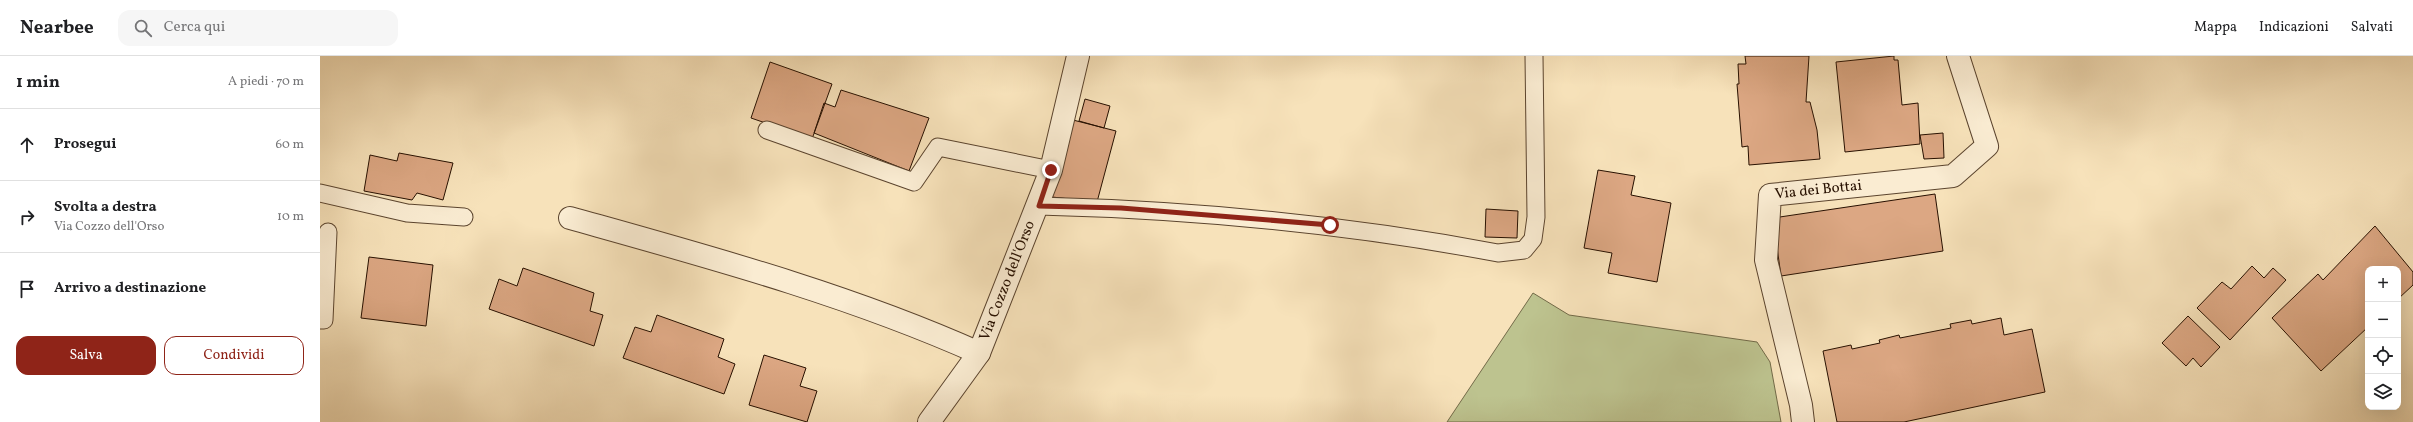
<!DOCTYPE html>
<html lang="it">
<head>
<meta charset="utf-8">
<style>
	body { margin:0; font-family:Vollkorn,serif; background:#f6f6f6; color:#202124 }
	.controls { position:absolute; right:12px; bottom:12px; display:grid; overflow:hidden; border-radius:8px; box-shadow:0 4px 16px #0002 }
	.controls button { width:36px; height:36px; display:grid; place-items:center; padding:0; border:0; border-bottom:1px solid #e0e0e0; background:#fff; color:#202124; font:20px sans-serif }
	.stop { position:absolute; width:12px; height:12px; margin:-9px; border:3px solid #8f2418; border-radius:50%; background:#fff }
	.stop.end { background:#8f2418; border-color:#fff; box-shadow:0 1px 4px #0008 }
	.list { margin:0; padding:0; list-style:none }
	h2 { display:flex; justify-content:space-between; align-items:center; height:52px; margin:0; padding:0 16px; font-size:17px }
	h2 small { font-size:13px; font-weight:400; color:#757577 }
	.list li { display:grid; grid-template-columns:26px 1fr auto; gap:12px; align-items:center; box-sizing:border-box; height:72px; padding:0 16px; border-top:1px solid #e0e0e0 }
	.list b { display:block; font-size:15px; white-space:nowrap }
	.list p { margin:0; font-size:13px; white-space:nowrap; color:#757577 }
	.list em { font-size:13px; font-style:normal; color:#757577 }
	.actions { display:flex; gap:8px; padding:12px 16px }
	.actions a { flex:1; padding:9px 0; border:1px solid #8f2418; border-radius:12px; text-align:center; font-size:14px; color:#8f2418 }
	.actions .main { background:#8f2418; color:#fff }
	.icon { flex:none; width:22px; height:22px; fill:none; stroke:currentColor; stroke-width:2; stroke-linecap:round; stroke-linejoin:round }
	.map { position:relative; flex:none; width:2093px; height:366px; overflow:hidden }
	header { display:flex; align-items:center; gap:24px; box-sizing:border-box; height:56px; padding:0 20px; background:#fff; border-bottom:1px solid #e0e0e0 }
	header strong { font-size:19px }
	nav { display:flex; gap:22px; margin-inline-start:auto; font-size:14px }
	.search { width:280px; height:36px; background:#f6f6f6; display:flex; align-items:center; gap:10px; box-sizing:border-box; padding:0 14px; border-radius:12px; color:#757577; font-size:15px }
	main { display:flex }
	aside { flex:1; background:#fff }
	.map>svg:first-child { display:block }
	.green { fill:#bdc38f; stroke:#726a48 }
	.building { fill:#dca783; stroke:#271000 }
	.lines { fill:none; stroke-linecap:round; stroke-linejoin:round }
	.lane-casing { stroke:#5b442e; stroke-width:19 }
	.street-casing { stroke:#5b442e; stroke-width:24 }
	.lane { stroke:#faecd2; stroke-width:17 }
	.street { stroke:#faecd2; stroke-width:22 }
	.route { stroke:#8f2418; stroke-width:5 }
	.labels { text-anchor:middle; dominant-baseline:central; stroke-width:4; stroke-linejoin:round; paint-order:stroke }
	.street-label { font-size:15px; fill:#271000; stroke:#faecd2 }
</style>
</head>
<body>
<header>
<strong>Nearbee</strong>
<div class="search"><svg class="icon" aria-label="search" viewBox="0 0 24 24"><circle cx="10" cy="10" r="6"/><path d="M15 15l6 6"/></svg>Cerca qui</div>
<nav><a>Mappa</a><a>Indicazioni</a><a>Salvati</a></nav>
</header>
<main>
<aside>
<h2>1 min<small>A piedi · 70 m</small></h2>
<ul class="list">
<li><svg class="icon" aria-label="ahead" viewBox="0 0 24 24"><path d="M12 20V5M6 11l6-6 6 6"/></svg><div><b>Prosegui</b></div><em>60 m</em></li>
<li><svg class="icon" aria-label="right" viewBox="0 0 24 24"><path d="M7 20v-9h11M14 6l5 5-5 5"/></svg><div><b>Svolta a destra</b><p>Via Cozzo dell'Orso</p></div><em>10 m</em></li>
<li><svg class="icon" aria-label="arrive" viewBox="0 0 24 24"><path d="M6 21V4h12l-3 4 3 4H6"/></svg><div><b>Arrivo a destinazione</b></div></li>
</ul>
<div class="actions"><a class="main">Salva</a><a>Condividi</a></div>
</aside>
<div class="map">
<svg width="2093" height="366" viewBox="0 0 2093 366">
	<rect width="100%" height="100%" fill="#f7e2ba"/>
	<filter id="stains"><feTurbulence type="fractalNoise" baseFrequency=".005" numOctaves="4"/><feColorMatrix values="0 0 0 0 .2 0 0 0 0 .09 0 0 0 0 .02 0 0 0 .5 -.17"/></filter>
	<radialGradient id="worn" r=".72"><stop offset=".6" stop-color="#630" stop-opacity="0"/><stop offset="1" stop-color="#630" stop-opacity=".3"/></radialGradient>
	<path class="green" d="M1213 237 1249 259 1437 286 1450 306 1461 366H1127Z"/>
	<path class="building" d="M1425 0H1489L1486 46H1490L1497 74 1500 103 1429 109 1428 90 1422 91 1417 28H1419L1418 8H1426Z
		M1574 0V4H1578L1582 49 1598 47 1600 88 1525 96 1516 6Z
		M450 6 512 28 492 83 431 62Z
		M521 34 609 62 589 115 494 77 504 47 515 51Z
		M765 43 790 50 784 72 759 65Z
		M753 64 796 75 777 146 732 141Z
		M1623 77 1624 102 1604 103 1600 79Z
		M79 97 133 107 123 144 97 137 92 144 44 135 50 99 77 105Z
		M1278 114 1315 120 1311 139 1351 147 1337 226 1288 217 1292 197 1264 192Z
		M1615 138 1623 195 1461 220 1453 162Z
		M1166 153 1198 155 1197 182 1165 181Z
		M2055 170 2093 216V229L2078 243V213H2048V271L2001 315 1952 262 1998 218 2003 224Z
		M49 201 113 209 106 270 41 262Z
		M1932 210 1944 222 1953 212 1966 224 1910 284 1877 252 1902 226 1911 233Z
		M203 212 274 237 270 255 283 259 274 290 169 253 179 223 197 230Z
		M337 259 404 283 398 301 415 308 404 338 303 302 315 271 331 276Z
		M1868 260 1900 291 1881 311 1873 302 1866 310 1842 287Z
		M1681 262 1684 279 1712 273 1725 336 1584 366H1517L1503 295 1531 289 1532 293 1560 287 1559 284 1579 279 1580 282 1631 272 1630 268 1651 264 1652 268Z
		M444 299 486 312 480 330 497 335 487 366 429 349Z"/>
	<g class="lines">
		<defs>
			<path id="lane" d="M447 74 594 126 618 91 731 114
				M0 137 87 157 144 161
				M719 150C874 154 1026 168 1178 197L1204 194 1213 183 1216 161 1214 0
				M0 264H4L8 176"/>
			<g id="street">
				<path d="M250 162C389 201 527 238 659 297"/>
				<path id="s1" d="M609 366 659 297 731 114 758 0"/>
				<path id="s2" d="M1483 366 1481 349 1446 204 1450 139 1633 120 1667 90 1638 0"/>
			</g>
		</defs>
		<use href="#lane" class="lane-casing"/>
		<use href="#street" class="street-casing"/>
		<use href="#lane" class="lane"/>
		<use href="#street" class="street"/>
	</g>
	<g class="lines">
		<path class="route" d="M731 114 719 150 801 152 1010 169"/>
	</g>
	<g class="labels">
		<g class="street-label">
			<text stroke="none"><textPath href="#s2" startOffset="280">Via dei Bottai</textPath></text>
			<text stroke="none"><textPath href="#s1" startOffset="163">Via Cozzo dell'Orso</textPath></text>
		</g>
	</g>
	<rect width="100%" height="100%" filter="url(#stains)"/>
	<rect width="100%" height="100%" fill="url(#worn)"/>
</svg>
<div class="controls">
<button>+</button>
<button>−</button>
<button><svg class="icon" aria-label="locate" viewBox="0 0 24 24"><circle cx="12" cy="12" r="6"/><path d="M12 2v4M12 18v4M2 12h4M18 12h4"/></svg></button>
<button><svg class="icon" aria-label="layers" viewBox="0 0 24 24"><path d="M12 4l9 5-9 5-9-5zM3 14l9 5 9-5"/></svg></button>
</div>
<div class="stop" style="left:1010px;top:169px"></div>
<div class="stop end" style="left:731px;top:114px"></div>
</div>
</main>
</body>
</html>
